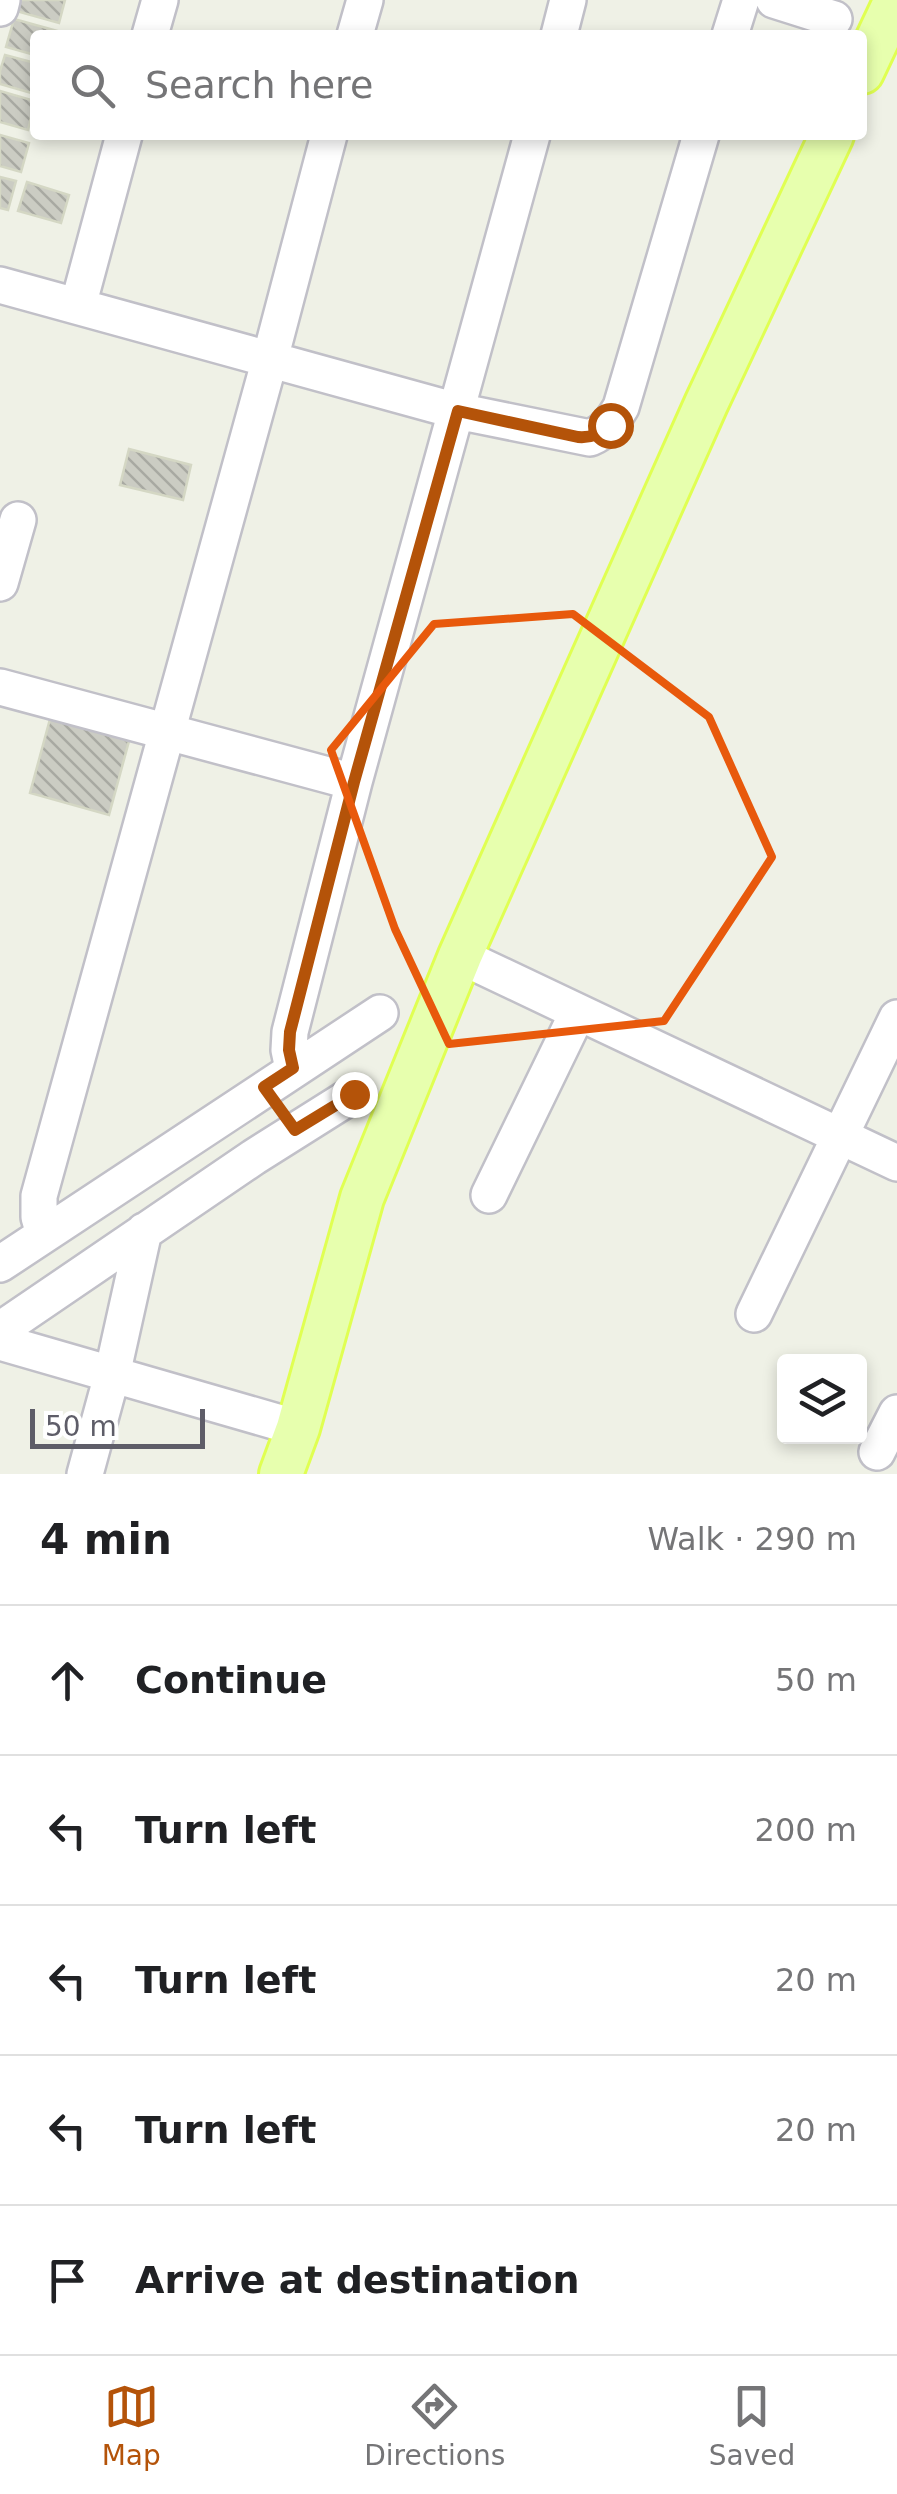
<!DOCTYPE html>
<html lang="en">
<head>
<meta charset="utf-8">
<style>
	body { margin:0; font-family:"DejaVu Sans",sans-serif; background:#f2f2f2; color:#202124 }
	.controls { position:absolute; right:30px; bottom:30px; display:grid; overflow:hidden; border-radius:10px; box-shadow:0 5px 15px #0003 }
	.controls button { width:90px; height:90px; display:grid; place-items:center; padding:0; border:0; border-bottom:2px solid #e0e0e0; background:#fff; color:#202124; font:50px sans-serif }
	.scale { position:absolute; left:30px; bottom:25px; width:175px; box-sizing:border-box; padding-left:10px; border:5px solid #5e5d68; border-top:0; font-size:28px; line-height:35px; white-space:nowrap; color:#5e5d68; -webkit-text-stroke:8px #fff; paint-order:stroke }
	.stop { position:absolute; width:30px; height:30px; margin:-22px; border:8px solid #b45309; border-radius:50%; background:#fff }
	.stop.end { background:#b45309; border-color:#fff; box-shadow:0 2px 10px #0008 }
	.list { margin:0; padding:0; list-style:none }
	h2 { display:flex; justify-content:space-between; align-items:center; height:130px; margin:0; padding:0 40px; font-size:42px }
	h2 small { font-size:32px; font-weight:400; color:#757577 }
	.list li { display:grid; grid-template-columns:65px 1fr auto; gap:30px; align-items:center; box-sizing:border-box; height:150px; padding:0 40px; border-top:2px solid #e0e0e0 }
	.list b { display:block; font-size:38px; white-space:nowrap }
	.list em { font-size:32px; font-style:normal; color:#757577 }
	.icon { flex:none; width:55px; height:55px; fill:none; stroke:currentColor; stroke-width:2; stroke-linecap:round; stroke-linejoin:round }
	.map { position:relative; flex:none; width:897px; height:1474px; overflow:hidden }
	.search { position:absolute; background:#fff; box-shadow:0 5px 15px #0003; left:30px; right:30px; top:30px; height:110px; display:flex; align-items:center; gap:25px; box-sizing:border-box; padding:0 35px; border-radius:10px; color:#757577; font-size:38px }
	.sheet { height:880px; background:#fff }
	nav { display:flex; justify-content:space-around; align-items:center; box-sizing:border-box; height:140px; border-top:2px solid #e0e0e0; background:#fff; font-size:28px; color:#757577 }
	nav a { display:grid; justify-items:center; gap:5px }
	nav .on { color:#b45309 }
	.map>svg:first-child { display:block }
	.building { fill:url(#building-back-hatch); stroke:#d4d7c4; stroke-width:2.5 }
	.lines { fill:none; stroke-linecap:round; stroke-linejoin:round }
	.minor-casing { stroke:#c1c0c8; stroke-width:40 }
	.major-casing { stroke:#e0ff52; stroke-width:48 }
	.minor { stroke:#fff; stroke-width:35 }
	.major { stroke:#e7ffae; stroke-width:42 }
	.route { stroke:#b45309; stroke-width:12 }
	.marked { fill:none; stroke:#e8590c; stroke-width:8; stroke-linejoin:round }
</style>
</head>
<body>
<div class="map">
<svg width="897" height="1474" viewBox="0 0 897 1474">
	<defs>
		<pattern id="building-back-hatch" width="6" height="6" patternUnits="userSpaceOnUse" patternTransform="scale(2.5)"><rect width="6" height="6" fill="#cbccc3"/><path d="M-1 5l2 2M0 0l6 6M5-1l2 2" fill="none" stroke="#a8a9a2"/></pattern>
	</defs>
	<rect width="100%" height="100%" fill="#eff1e6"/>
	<path class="building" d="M19 0H65L59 23 16 11Z
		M14 19 57 31 56 35H35V55L6 47Z
		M5 55 35 63V94L0 84V71Z
		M0 91 35 101 28 130 0 122Z
		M0 135 29 143 21 172 0 166Z
		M0 177 16 181 8 210 0 208Z
		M27 182 69 195 61 223 18 211Z
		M129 449 191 465 183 500 120 485Z
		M50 719 129 741 109 815 30 793Z"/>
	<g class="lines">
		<defs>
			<path id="minor" d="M774 0 834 19
				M0 8 2 0
				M150 35 160 0
				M355 35 365 0
				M559 35 568 0
				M730 35 741 0
				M0 285 457 411 590 438C606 431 612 422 621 407L701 135
				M78 306 124 135
				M0 583 18 520
				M0 687 354 782
				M460 956 897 1163
				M293 1069 289 1050 290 1032 354 782 532 135
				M489 1195 578 1012
				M44 1234 39 1217V1196L270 359 329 135
				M0 1264 380 1013
				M754 1314 897 1018
				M0 1330 254 1157 354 1094
				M0 1342 298 1428
				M877 1452 897 1413
				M85 1474 112 1375 144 1231"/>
			<path id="major" d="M862 72 896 0
				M281 1474 298 1428 362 1198 460 956 706 404 832 135"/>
		</defs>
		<use href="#minor" class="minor-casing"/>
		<use href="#major" class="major-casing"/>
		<use href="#minor" class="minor"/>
		<use href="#major" class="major"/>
	</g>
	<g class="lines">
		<path class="route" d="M354 1094 295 1130 264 1087 293 1068 289 1050 290 1032 354 782 458 411 578 437C592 438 600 434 610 425"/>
	</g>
	<path class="marked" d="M573 614 709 717 772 857 664 1021 449 1044 395 929 331 750 434 624Z"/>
</svg>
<div class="controls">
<button><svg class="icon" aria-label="layers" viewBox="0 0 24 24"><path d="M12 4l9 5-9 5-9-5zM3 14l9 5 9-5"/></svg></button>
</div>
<div class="scale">50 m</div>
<div class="stop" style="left:610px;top:425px"></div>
<div class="stop end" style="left:354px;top:1094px"></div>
<div class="search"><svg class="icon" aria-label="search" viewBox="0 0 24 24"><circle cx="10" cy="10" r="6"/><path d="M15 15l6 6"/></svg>Search here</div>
</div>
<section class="sheet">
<h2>4 min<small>Walk · 290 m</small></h2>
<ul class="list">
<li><svg class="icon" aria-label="ahead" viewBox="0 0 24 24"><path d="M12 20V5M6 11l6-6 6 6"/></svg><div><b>Continue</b></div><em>50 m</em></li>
<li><svg class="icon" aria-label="left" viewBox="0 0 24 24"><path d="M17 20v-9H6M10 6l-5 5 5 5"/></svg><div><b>Turn left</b></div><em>200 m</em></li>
<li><svg class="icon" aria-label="left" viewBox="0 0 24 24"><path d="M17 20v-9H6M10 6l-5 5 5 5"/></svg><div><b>Turn left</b></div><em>20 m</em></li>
<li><svg class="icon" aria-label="left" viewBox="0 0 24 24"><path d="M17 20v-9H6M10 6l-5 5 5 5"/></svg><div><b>Turn left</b></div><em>20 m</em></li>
<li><svg class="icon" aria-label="arrive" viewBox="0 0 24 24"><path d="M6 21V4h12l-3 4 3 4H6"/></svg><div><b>Arrive at destination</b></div></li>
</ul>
</section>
<nav>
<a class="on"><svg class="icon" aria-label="map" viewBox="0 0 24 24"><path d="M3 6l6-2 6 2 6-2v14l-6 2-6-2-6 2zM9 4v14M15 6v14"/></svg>Map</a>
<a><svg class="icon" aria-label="directions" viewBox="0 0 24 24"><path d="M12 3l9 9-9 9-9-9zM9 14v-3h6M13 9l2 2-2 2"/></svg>Directions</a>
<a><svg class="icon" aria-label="saved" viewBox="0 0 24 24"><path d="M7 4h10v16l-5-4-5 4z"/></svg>Saved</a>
</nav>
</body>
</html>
